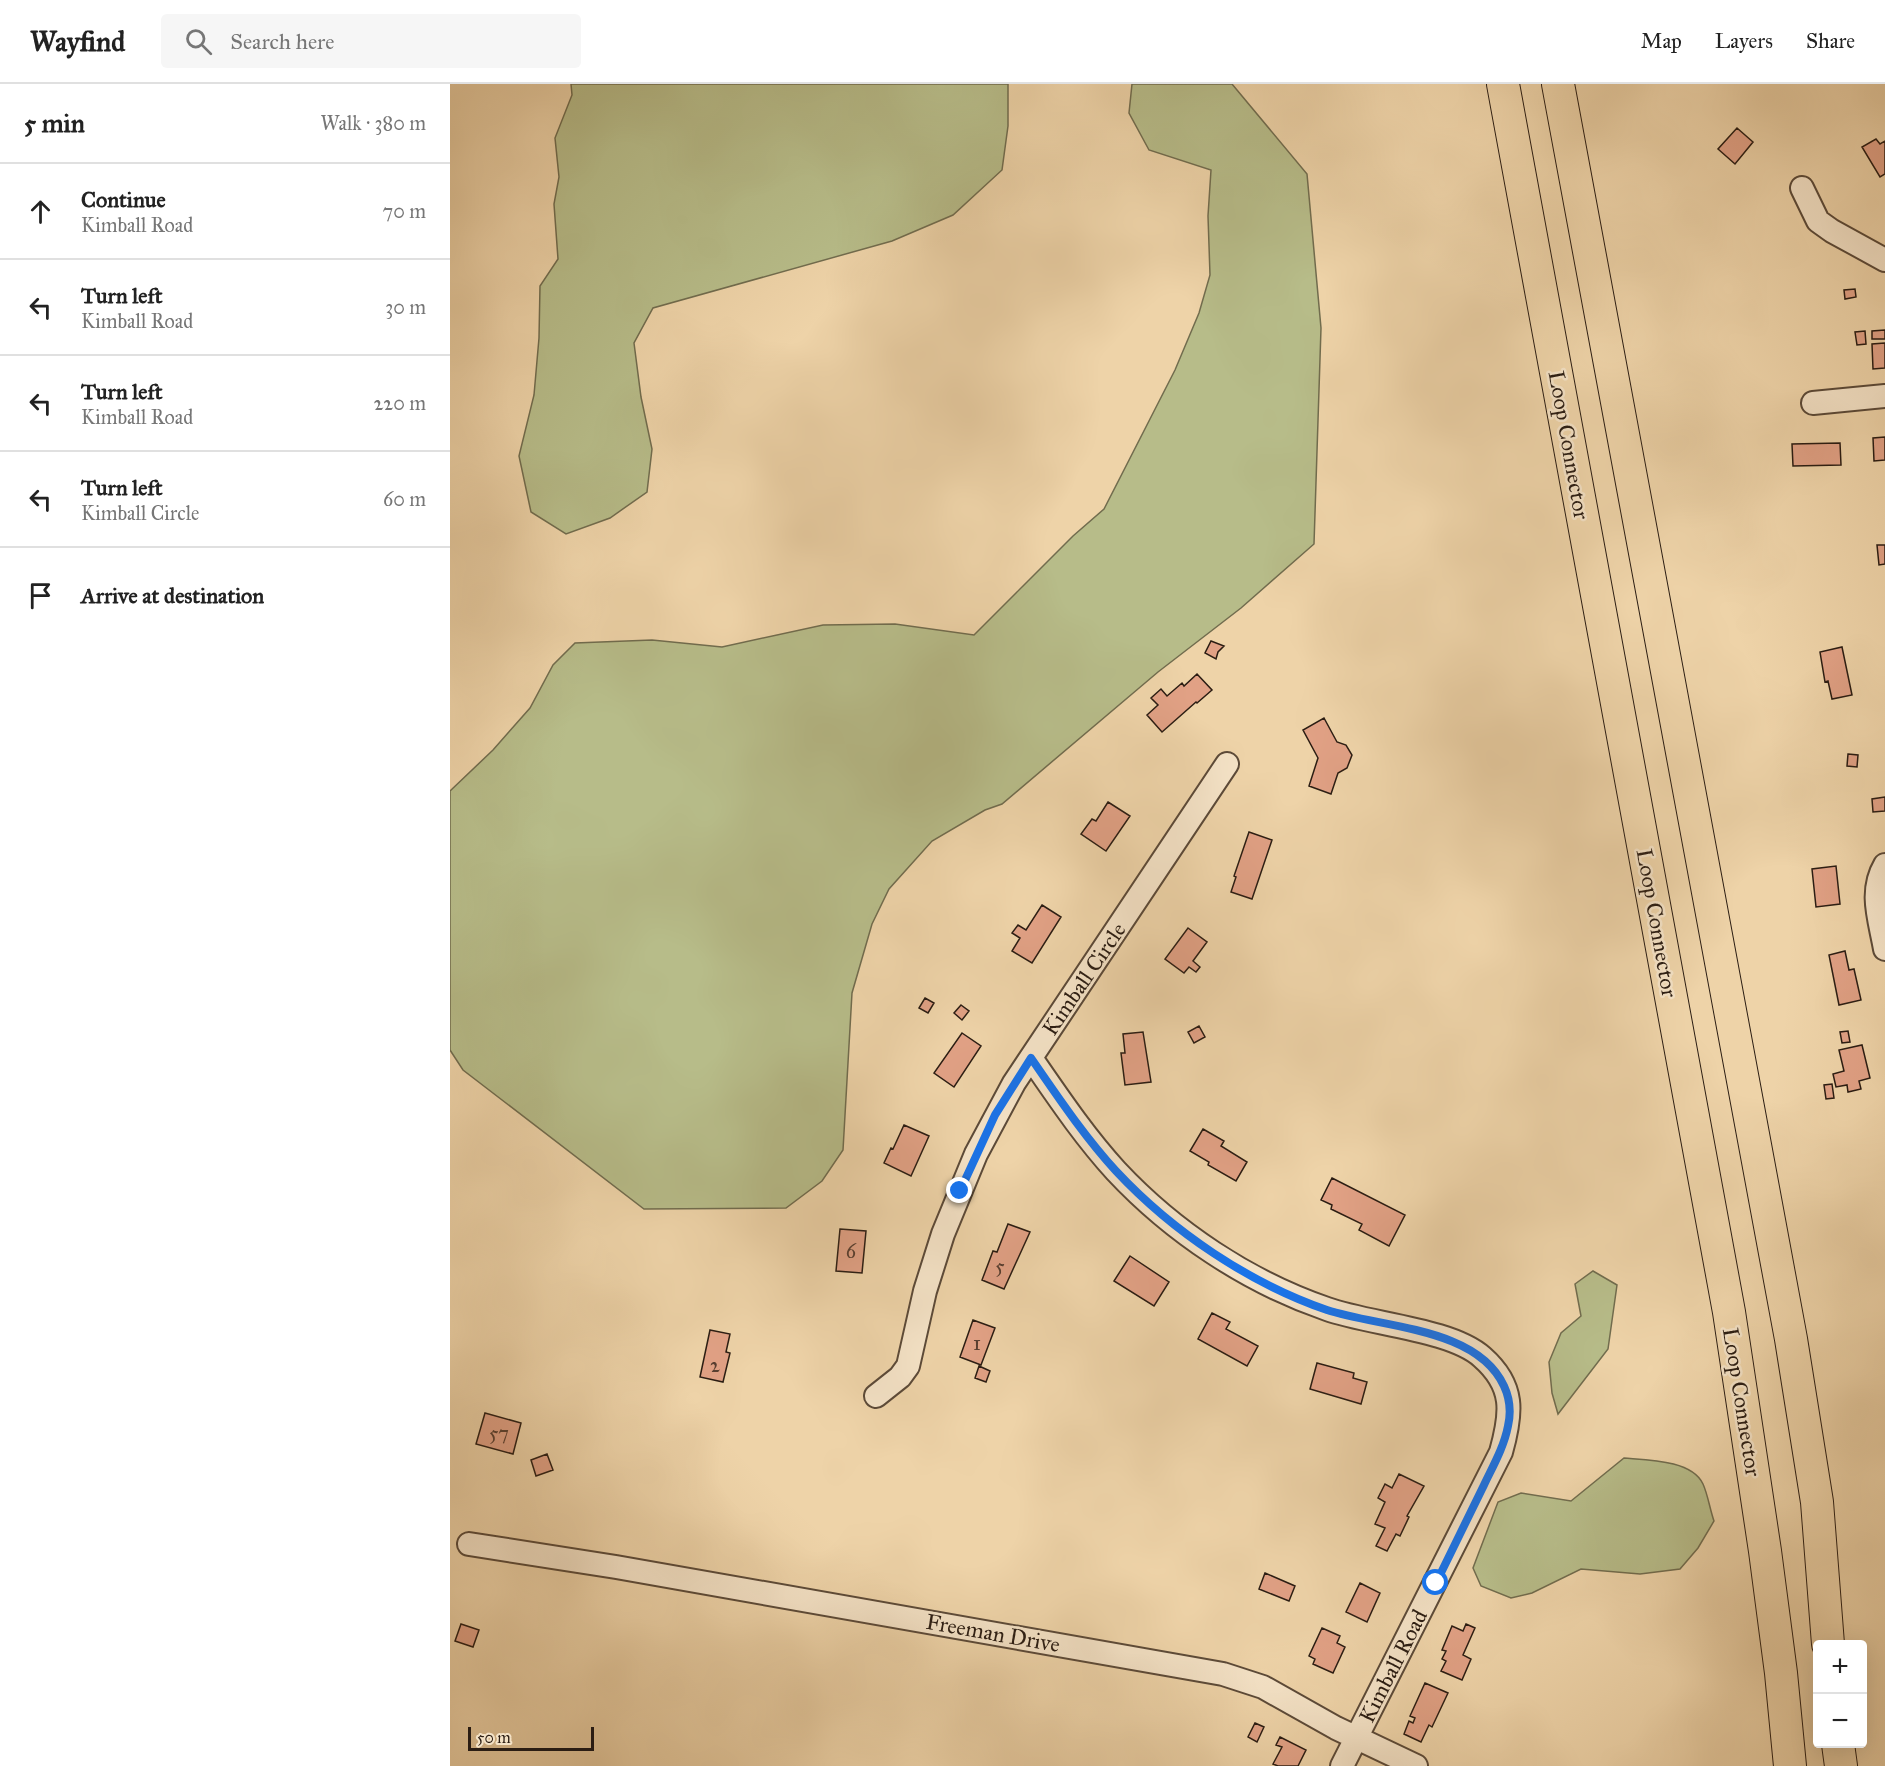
<!DOCTYPE html>
<html lang="en">
<head>
<meta charset="utf-8">
<style>
	body { margin:0; font-family:"IM FELL Great Primer",serif; background:#f6f6f6; color:#222 }
	.controls { position:absolute; right:18px; bottom:18px; display:grid; overflow:hidden; border-radius:6px; box-shadow:0 6px 24px #0002 }
	.controls button { width:54px; height:54px; display:grid; place-items:center; padding:0; border:0; border-bottom:2px solid #e0e0e0; background:#fff; color:#222; font:30px sans-serif }
	.scale { position:absolute; left:18px; bottom:15px; width:126px; box-sizing:border-box; padding-left:6px; border:3px solid #2b1d13; border-top:0; font-size:16px; line-height:21px; white-space:nowrap; color:#2b1d13; -webkit-text-stroke:4px #f4e2c6; paint-order:stroke }
	.stop { position:absolute; width:18px; height:18px; margin:-14px; border:4px solid #1a73e8; border-radius:50%; background:#fff }
	.stop.end { background:#1a73e8; border-color:#fff; box-shadow:0 2px 6px #0008 }
	.list { margin:0; padding:0; list-style:none }
	h2 { display:flex; justify-content:space-between; align-items:center; height:78px; margin:0; padding:0 24px; font-size:26px }
	h2 small { font-size:20px; font-weight:400; color:#767676 }
	.list li { display:grid; grid-template-columns:39px 1fr auto; gap:18px; align-items:center; box-sizing:border-box; height:96px; padding:0 24px; border-top:2px solid #e0e0e0 }
	.list b { display:block; font-size:22px; white-space:nowrap }
	.list p { margin:0; font-size:20px; white-space:nowrap; color:#767676 }
	.list em { font-size:20px; font-style:normal; color:#767676 }
	.icon { flex:none; width:33px; height:33px; fill:none; stroke:currentColor; stroke-width:2; stroke-linecap:round; stroke-linejoin:round }
	.map { position:relative; flex:none; width:1435px; height:1682px; overflow:hidden }
	header { display:flex; align-items:center; gap:36px; box-sizing:border-box; height:84px; padding:0 30px; background:#fff; border-bottom:2px solid #e0e0e0 }
	header strong { font-size:28px }
	nav { display:flex; gap:33px; margin-inline-start:auto; font-size:21px }
	.search { width:420px; height:54px; background:#f6f6f6; display:flex; align-items:center; gap:15px; box-sizing:border-box; padding:0 21px; border-radius:6px; color:#767676; font-size:22px }
	main { display:flex }
	aside { flex:1; background:#fff }
	.map>svg:first-child { display:block }
	.green { fill:#b7bc89; stroke:#716c4e; stroke-width:1.5 }
	.building { fill:#e1a185; stroke:#2b1d13; stroke-width:1.5 }
	.lines { fill:none; stroke-linecap:round; stroke-linejoin:round }
	.minor-casing { stroke:#5c4a38; stroke-width:26 }
	.highway-casing { stroke:#2b1d13; stroke-width:34 }
	.minor { stroke:#f4e2c6; stroke-width:22 }
	.highway { stroke:#eed3a8; stroke-width:32 }
	.route { stroke:#1a73e8; stroke-width:8 }
	.labels { text-anchor:middle; dominant-baseline:central; stroke-width:5; stroke-linejoin:round; paint-order:stroke }
	.number-label { font-size:20px; fill:#583e30 }
	.street-label { font-size:22px; fill:#2b1d13; stroke:#f4e2c6 }
</style>
</head>
<body>
<header>
<strong>Wayfind</strong>
<div class="search"><svg class="icon" aria-label="search" viewBox="0 0 24 24"><circle cx="10" cy="10" r="6"/><path d="M15 15l6 6"/></svg>Search here</div>
<nav><a>Map</a><a>Layers</a><a>Share</a></nav>
</header>
<main>
<aside>
<h2>5 min<small>Walk · 380 m</small></h2>
<ul class="list">
<li><svg class="icon" aria-label="ahead" viewBox="0 0 24 24"><path d="M12 20V5M6 11l6-6 6 6"/></svg><div><b>Continue</b><p>Kimball Road</p></div><em>70 m</em></li>
<li><svg class="icon" aria-label="left" viewBox="0 0 24 24"><path d="M17 20v-9H6M10 6l-5 5 5 5"/></svg><div><b>Turn left</b><p>Kimball Road</p></div><em>30 m</em></li>
<li><svg class="icon" aria-label="left" viewBox="0 0 24 24"><path d="M17 20v-9H6M10 6l-5 5 5 5"/></svg><div><b>Turn left</b><p>Kimball Road</p></div><em>220 m</em></li>
<li><svg class="icon" aria-label="left" viewBox="0 0 24 24"><path d="M17 20v-9H6M10 6l-5 5 5 5"/></svg><div><b>Turn left</b><p>Kimball Circle</p></div><em>60 m</em></li>
<li><svg class="icon" aria-label="arrive" viewBox="0 0 24 24"><path d="M6 21V4h12l-3 4 3 4H6"/></svg><div><b>Arrive at destination</b></div></li>
</ul>
</aside>
<div class="map">
<svg width="1435" height="1682" viewBox="0 0 1435 1682">
	<rect width="100%" height="100%" fill="#eed3a8"/>
	<filter id="stains"><feTurbulence type="fractalNoise" baseFrequency=".00333" numOctaves="4"/><feColorMatrix values="0 0 0 0 .2 0 0 0 0 .09 0 0 0 0 .02 0 0 0 .5 -.17"/></filter>
	<radialGradient id="worn" r=".72"><stop offset=".6" stop-color="#630" stop-opacity="0"/><stop offset="1" stop-color="#630" stop-opacity=".3"/></radialGradient>
	<path class="green" d="M121 0H558V42L552 86 503 131 442 157 203 224 184 259 191 313 202 365 197 408 160 434 116 450 81 428 69 372 84 311 89 254 90 202 108 175 104 120 109 93 105 54 122 11Z
		M682 0H782L857 90 871 244 864 460 791 524 708 588 552 720 535 726 482 757 439 805 422 840 402 909 393 1066 372 1097 336 1124 194 1125 13 986 0 966V707L43 666 80 624 103 581 125 559 202 556 272 563 373 541 445 540 524 551 623 452 654 425 725 286 749 229 760 191 758 132 761 86 699 66 679 29Z
		M1143 1187 1167 1201 1158 1265 1108 1330 1102 1309 1099 1278 1111 1249 1131 1232 1125 1200Z
		M1174 1374C1198 1376 1242 1376 1253 1400 1258 1411 1260 1426 1264 1437L1248 1464 1230 1485 1190 1490 1131 1485 1082 1509 1061 1514 1031 1502 1023 1484 1048 1418 1071 1409 1121 1417Z"/>
	<path class="building" d="M1287 44 1303 58 1285 80 1268 65Z
		M1426 55 1430 60 1435 57V90L1430 93 1412 63Z
		M1405 205 1406 213 1395 215 1394 206Z
		M1435 246V255H1422V247Z
		M1415 247 1416 260 1407 261 1405 248Z
		M1435 259V284L1423 285 1422 260Z
		M1435 353V376L1424 377 1423 354Z
		M1390 359 1391 381 1343 382 1342 360Z
		M1427 461H1435V480L1429 481Z
		M761 557 774 562 768 568 766 575 755 569Z
		M1392 563 1402 611 1382 615 1378 597 1375 598 1370 568Z
		M747 590 762 606 747 619 746 618 712 648 697 631 708 621 701 614 711 605 717 612 732 599 734 602Z
		M874 634 887 658 896 661 902 671 897 684 888 689 881 710 859 702 868 674 853 646Z
		M1398 670 1408 671 1407 683 1397 682Z
		M1435 713V727L1423 728 1422 715Z
		M658 718 680 732 656 767 631 750 642 735 646 737Z
		M799 748 822 756 802 815 781 808 786 793 784 792Z
		M1386 782 1390 820 1366 823 1362 785Z
		M592 821 611 833 582 879 562 867 570 854 562 849 568 841 576 846Z
		M738 844 757 858 743 877 750 883 746 888 739 883 734 889 715 875Z
		M1395 867 1399 886 1404 885 1411 916 1389 921 1379 871Z
		M475 914 484 919 478 929 469 924Z
		M511 921 519 927 512 936 504 929Z
		M749 942 755 953 744 959 738 948Z
		M1398 947 1400 958 1392 959 1390 948Z
		M693 948 701 998 675 1001 671 969H675L673 950Z
		M512 949 531 962 504 1003 484 989Z
		M1412 961 1420 994 1409 997 1411 1005 1398 1008 1397 1001 1386 1003 1383 990 1394 987 1389 966Z
		M1382 1000 1384 1014 1376 1015 1374 1001Z
		M454 1041 479 1052 461 1092 434 1079 441 1064 443 1065Z
		M753 1045 774 1057 771 1062 797 1078 786 1097 758 1081 759 1078 740 1067Z
		M882 1094 955 1131 939 1162 909 1146 912 1140 881 1125 882 1121 871 1116Z
		M558 1140 580 1148 554 1205 532 1196 543 1167 547 1168Z
		M390 1145 416 1147 412 1189 386 1187Z
		M680 1172 719 1198 704 1222 664 1197Z
		M762 1229 780 1238 776 1245 808 1262 797 1282 748 1255Z
		M523 1236 545 1244 531 1281 510 1273Z
		M260 1246 280 1250 276 1268 280 1269 273 1298 250 1293Z
		M867 1279 904 1289 903 1294 917 1298 911 1320 860 1305Z
		M529 1282 540 1287 536 1298 525 1294Z
		M35 1329 71 1339 63 1370 26 1360Z
		M97 1370 103 1386 86 1392 81 1376Z
		M949 1390 974 1402 957 1432 959 1433 950 1452 946 1450 937 1467 926 1462 935 1444 925 1440 935 1418 928 1414 935 1400 942 1404Z
		M815 1489 845 1502 839 1517 809 1505Z
		M910 1499 930 1509 917 1538 896 1528Z
		M11 1540 29 1546 23 1563 5 1557Z
		M1016 1540 1025 1544 1013 1571 1021 1575 1012 1596 991 1587 996 1577 992 1575 996 1567 992 1566 1002 1542 1013 1547Z
		M872 1544 890 1552 887 1559 895 1563 883 1589 863 1580 865 1575 859 1572Z
		M975 1599 998 1609 982 1643 979 1641 971 1658 954 1650 959 1637 963 1639 965 1634 960 1632Z
		M805 1639 814 1643 807 1658 798 1653Z
		M830 1653 856 1666 848 1682H828L823 1680 832 1663 826 1661Z"/>
	<g class="lines">
		<defs>
			<path id="minor" d="M1352 104 1368 137 1382 147 1435 176
				M1363 319 1435 312
				M1435 781C1419 808 1430 836 1435 865
				M581 974C608 1013 634 1052 666 1087 723 1148 798 1198 877 1225 918 1240 1001 1245 1032 1273 1065 1302 1062 1329 1051 1368L892 1682
				M426 1312 450 1293 458 1282 475 1207 493 1150 526 1070 564 999 777 680
				M19 1460 166 1483 773 1590 813 1603 886 1644 966 1682"/>
			<path id="highway" d="M1053 0 1279 1228 1315 1467 1331 1589 1340 1682
				M1108 0 1341 1255 1367 1418 1378 1560
				M1388 1660 1391 1682"/>
		</defs>
		<use href="#minor" class="minor-casing"/>
		<use href="#highway" class="highway-casing"/>
		<use href="#minor" class="minor"/>
		<use href="#highway" class="highway"/>
	</g>
	<g class="lines">
		<path class="route" d="M510 1107 545 1031 581 974C608 1013 634 1052 666 1087 723 1148 799 1199 877 1226 932 1244 1027 1243 1054 1302 1060 1315 1061 1329 1058 1342 1054 1363 1043 1382 1034 1401 1018 1434 1002 1466 986 1499"/>
	</g>
	<g class="labels">
		<g class="number-label">
			<text x="401" y="1167">6</text>
			<text x="550" y="1182">5</text>
			<text x="527" y="1259">1</text>
			<text x="265" y="1281">2</text>
			<text x="49" y="1349">57</text>
		</g>
		<g class="street-label">
			<text transform="translate(1119 361) rotate(80)">Loop Connector</text>
			<text transform="translate(1207 839) rotate(80)">Loop Connector</text>
			<text transform="translate(634 895) rotate(-56)">Kimball Circle</text>
			<text transform="translate(1292 1318) rotate(81)">Loop Connector</text>
			<text transform="translate(543 1549) rotate(10)">Freeman Drive</text>
			<text transform="translate(943 1582) rotate(-63)">Kimball Road</text>
		</g>
	</g>
	<rect width="100%" height="100%" filter="url(#stains)"/>
	<rect width="100%" height="100%" fill="url(#worn)"/>
</svg>
<div class="controls">
<button>+</button>
<button>−</button>
</div>
<div class="scale">50 m</div>
<div class="stop" style="left:986px;top:1499px"></div>
<div class="stop end" style="left:510px;top:1107px"></div>
</div>
</main>
</body>
</html>
